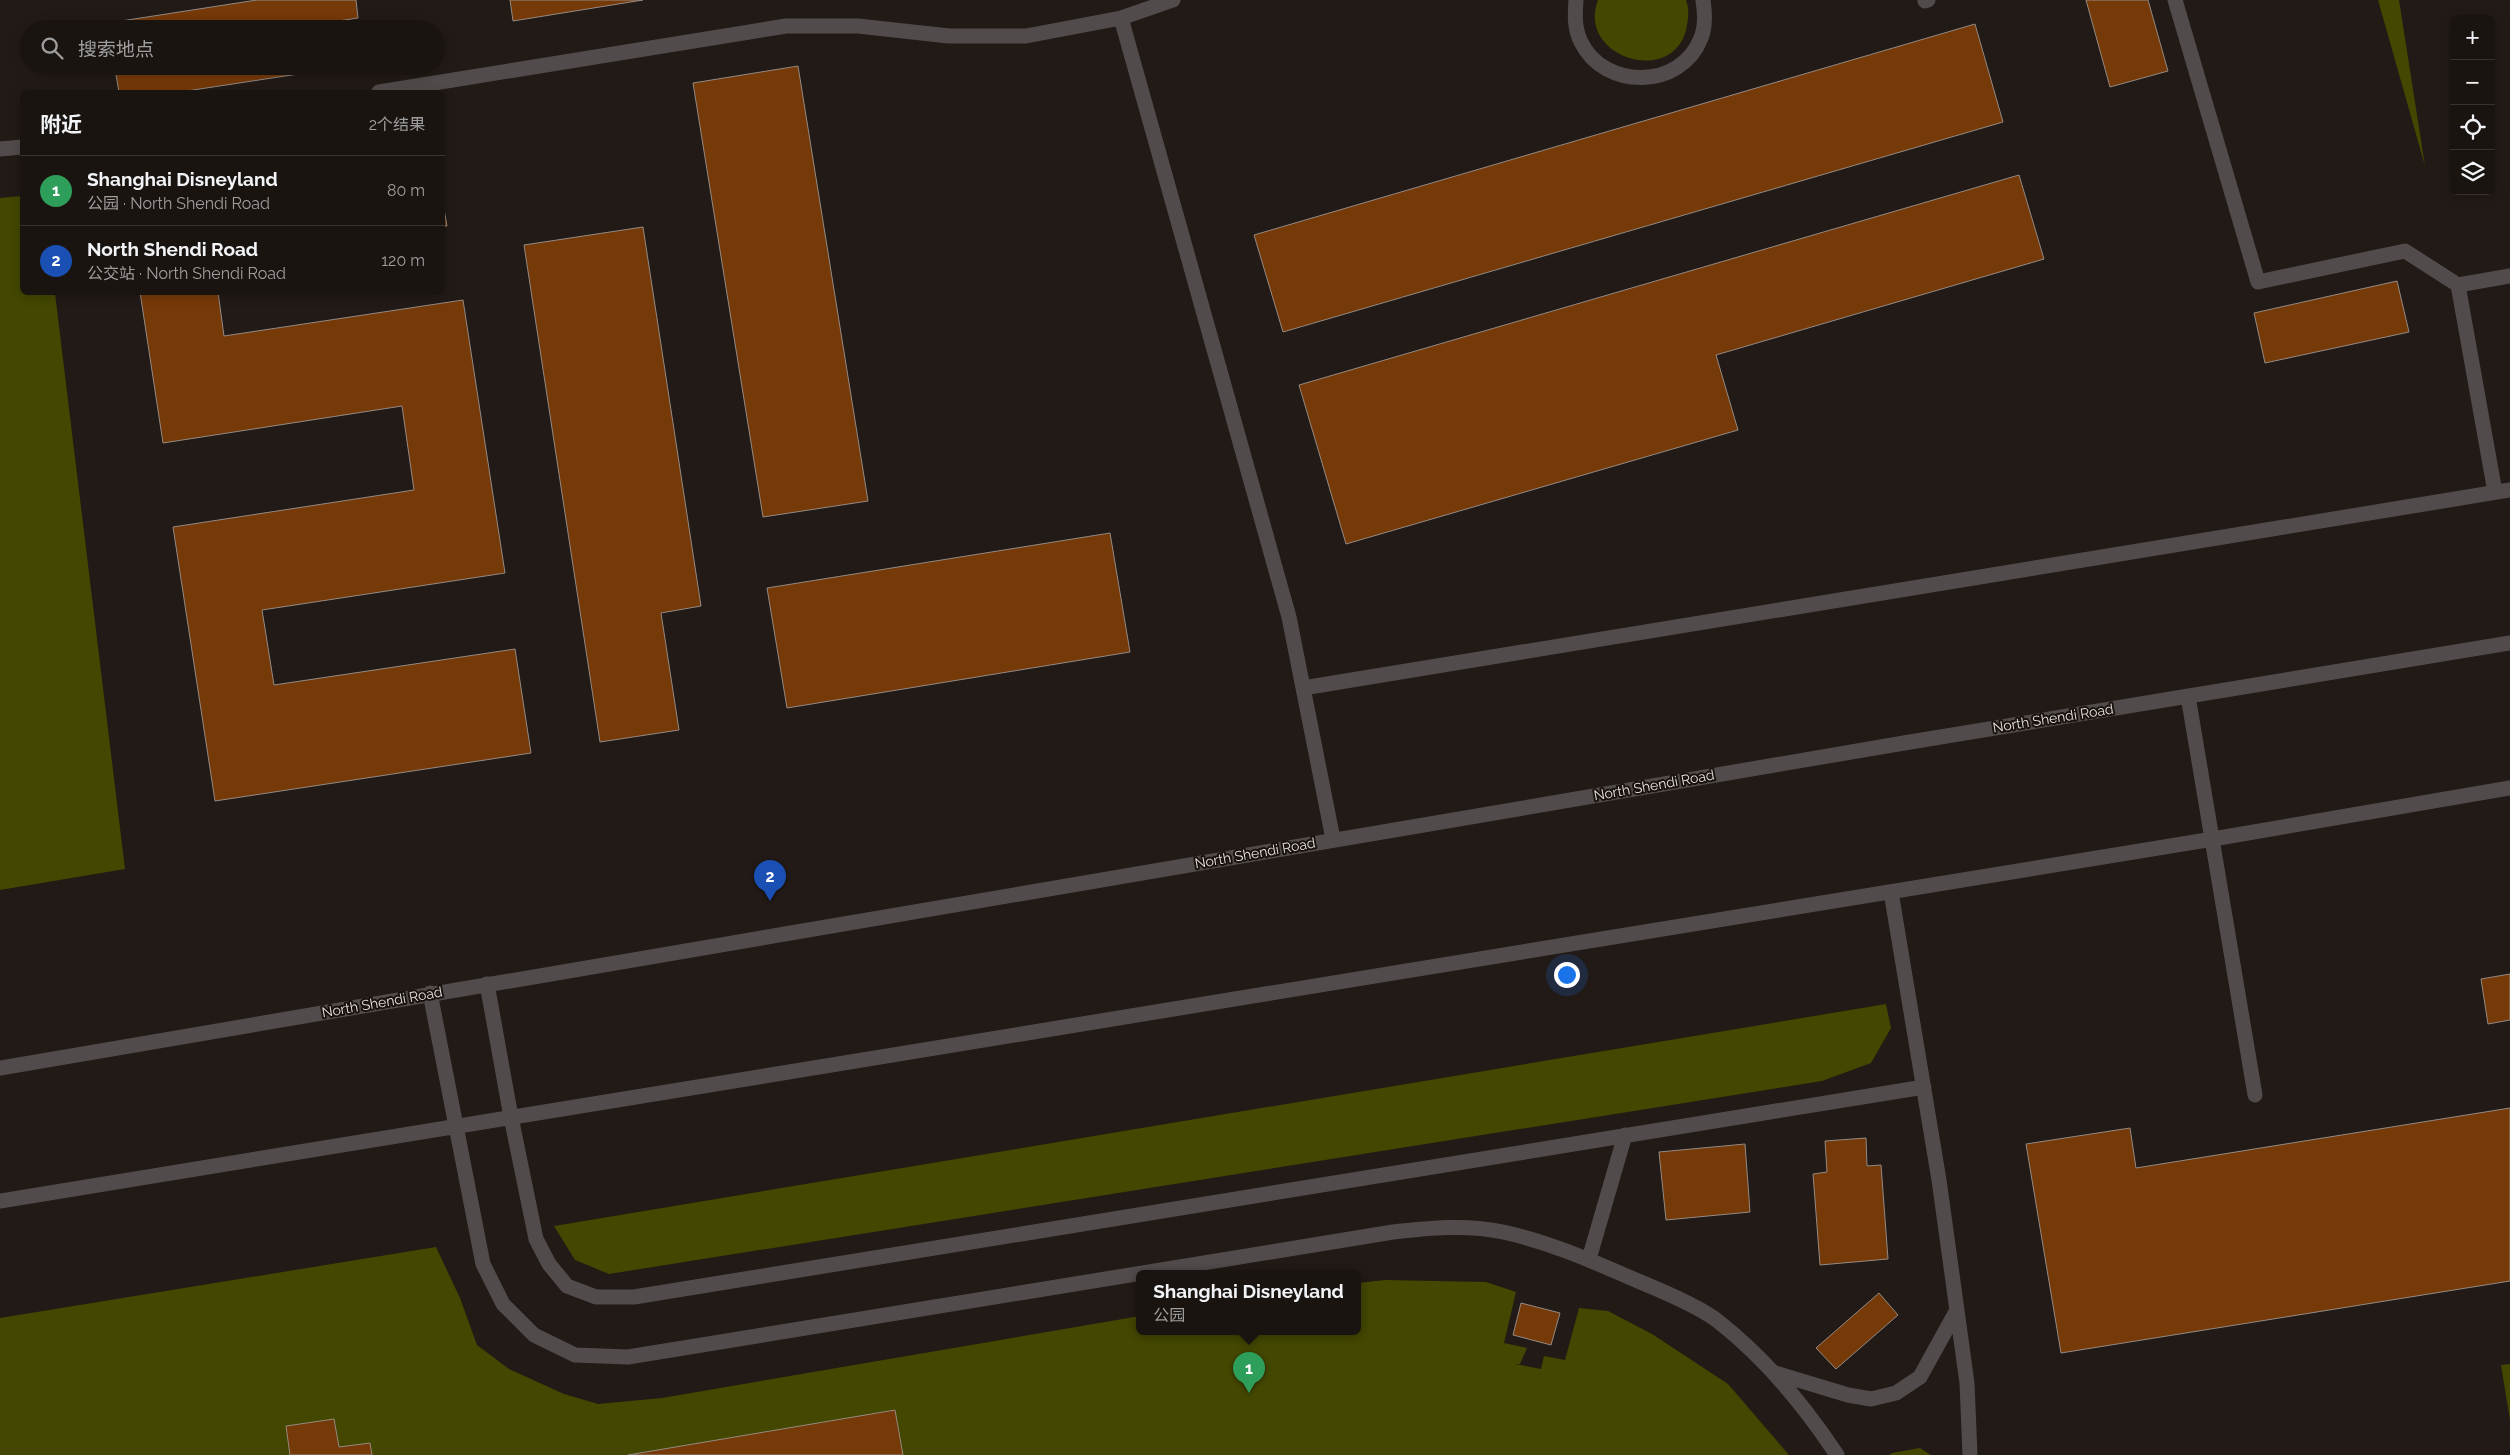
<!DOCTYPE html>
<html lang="zh">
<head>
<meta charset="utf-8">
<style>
	body { margin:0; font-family:Raleway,"Noto Sans SC",sans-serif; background:#27211e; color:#f1f3f6 }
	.controls { position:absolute; right:15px; top:15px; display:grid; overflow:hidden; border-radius:8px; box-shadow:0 2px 12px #0003 }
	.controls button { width:45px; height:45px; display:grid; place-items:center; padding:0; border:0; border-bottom:1px solid #383330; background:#1a1410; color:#f1f3f6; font:25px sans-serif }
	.you { position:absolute; left:1566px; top:974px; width:18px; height:18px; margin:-12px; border:4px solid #fff; border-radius:50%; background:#1a73e8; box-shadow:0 0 0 8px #1a73e833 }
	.badge { display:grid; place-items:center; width:32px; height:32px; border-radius:50%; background:#2563eb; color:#fff; font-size:16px; font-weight:700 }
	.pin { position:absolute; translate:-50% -41px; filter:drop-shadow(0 1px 2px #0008) }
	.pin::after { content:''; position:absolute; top:26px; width:18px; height:15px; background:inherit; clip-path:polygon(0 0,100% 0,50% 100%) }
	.popup { position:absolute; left:1136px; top:1270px; width:225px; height:65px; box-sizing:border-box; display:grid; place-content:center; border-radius:8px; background:#1a1410; filter:drop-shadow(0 1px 4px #0005); font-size:16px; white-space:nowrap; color:#9f9e9f }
	.popup b { font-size:19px; color:#f1f3f6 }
	.popup::after { content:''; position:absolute; left:50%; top:100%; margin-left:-10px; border:10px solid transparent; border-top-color:#1a1410 }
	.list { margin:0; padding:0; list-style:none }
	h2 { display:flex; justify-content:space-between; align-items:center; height:65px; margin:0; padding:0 20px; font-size:21px }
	h2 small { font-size:16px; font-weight:400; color:#9f9e9f }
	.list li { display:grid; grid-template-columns:32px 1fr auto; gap:15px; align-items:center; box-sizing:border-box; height:70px; padding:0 20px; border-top:1px solid #383330 }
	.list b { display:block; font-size:19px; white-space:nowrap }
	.list p { margin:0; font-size:16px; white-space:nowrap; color:#9f9e9f }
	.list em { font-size:16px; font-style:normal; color:#9f9e9f }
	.icon { flex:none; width:28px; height:28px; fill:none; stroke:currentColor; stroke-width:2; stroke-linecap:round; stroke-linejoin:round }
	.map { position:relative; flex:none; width:2510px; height:1455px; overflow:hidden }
	.search { position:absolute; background:#1a1410; box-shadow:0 2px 12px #0003; left:20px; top:20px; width:425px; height:55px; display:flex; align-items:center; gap:12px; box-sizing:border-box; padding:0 18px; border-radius:28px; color:#9f9e9f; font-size:19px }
	.panel { position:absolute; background:#1a1410; box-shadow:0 2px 12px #0003; left:20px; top:90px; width:425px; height:205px; border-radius:8px }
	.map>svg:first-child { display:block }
	.green { fill:#434700 }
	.building { fill:#763908; stroke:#948a84 }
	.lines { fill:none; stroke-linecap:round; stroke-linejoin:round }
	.minor { stroke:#514c4b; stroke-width:15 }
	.labels { text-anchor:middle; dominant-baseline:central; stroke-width:4; stroke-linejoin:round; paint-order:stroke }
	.street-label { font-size:14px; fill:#e6e1de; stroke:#18110d }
</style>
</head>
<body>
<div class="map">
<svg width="2510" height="1455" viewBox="0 0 2510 1455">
	<rect width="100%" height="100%" fill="#221a16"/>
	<path class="green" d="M1598 0H1686C1690 10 1688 20 1686 30 1672 87 1576 57 1598 0Z
		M2378 0H2399L2425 166Z
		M22 196V292L55 293 125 869 0 890V198Z
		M1886 1004 1891 1028 1871 1063 1822 1081 609 1274 575 1260 554 1226Z
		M436 1247 460 1298 477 1345 509 1369 564 1394 598 1404 662 1398 1140 1316V1332H1358V1283L1385 1280 1486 1282 1516 1292 1504 1343 1527 1348 1520 1364H1515L1541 1369 1544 1356 1565 1360 1579 1308 1608 1311 1652 1334 1728 1384 1789 1455H0V1318Z
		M2510 1364V1420L2501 1365Z
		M1920 1448 1931 1455H1889L1892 1453Z"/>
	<path class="building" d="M257 0H356L358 18 285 29H109L108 23Z
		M510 0H643L513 21Z
		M2086 0H2148L2168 71 2110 87Z
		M1975 24 2003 122 1283 332 1254 235Z
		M135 66H351L180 92H119L115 69Z
		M798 66 868 501 763 517 693 83Z
		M2019 175 2044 259 1716 355 1738 430 1346 544 1299 385Z
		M442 198 447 226H442Z
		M643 227 701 606 661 613 679 730 600 742 524 245Z
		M2397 281 2409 332 2265 363 2254 313Z
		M140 292H218L224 336 463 300 505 573 262 610 274 685 515 649 531 753 215 801 173 527 414 490 402 406 163 443Z
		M1110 533 1130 652 787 708 767 588Z
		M2510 974V1020L2488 1024 2481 979Z
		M2510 1108V1281L2061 1353 2026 1144 2130 1128 2136 1168Z
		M1866 1138 1867 1166 1881 1165 1888 1259 1820 1265 1813 1174 1827 1172 1825 1141Z
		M1745 1144 1750 1212 1666 1220 1659 1152Z
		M1879 1293 1898 1315 1836 1369 1816 1348Z
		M1521 1303 1560 1313 1551 1345 1513 1335Z
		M895 1410 903 1455H628Z
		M334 1419 339 1447 370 1443 372 1455H290L286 1426Z"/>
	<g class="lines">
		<path class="minor" d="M1576 0C1575 14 1574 28 1581 42 1604 90 1681 90 1701 38 1706 26 1705 13 1703 0
			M2175 0 2258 282 2405 251 2458 285
			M1925 1 1928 0
			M1121 18 1289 617 1333 839
			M379 92 786 26H858L949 36H1026L1121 18 1173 0
			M0 149 22 147
			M2495 492 2458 285 2510 276
			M1303 688 2510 490
			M2188 696 2255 1095
			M1891 892 1939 1180 1967 1383 1970 1455
			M487 984 511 1117 536 1239 549 1264 567 1286 596 1297H634L1924 1087
			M430 993 483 1264 503 1304 534 1335 575 1355 628 1357 1393 1232C1429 1228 1467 1224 1503 1232 1550 1242 1594 1262 1638 1281 1660 1290 1702 1308 1719 1322 1766 1359 1804 1405 1837 1455
			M0 1068 1904 743 2510 643
			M0 1201 2213 839 2510 788
			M1589 1259 1625 1135
			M1775 1373 1848 1395 1871 1399 1896 1393 1920 1377 1957 1310"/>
	</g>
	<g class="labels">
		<g class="street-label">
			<text transform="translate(2053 718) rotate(-9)">North Shendi Road</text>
			<text transform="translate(1654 785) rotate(-10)">North Shendi Road</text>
			<text transform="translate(1255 853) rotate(-10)">North Shendi Road</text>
			<text transform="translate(382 1002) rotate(-10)">North Shendi Road</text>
		</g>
	</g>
</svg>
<div class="controls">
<button>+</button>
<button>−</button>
<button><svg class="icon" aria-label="locate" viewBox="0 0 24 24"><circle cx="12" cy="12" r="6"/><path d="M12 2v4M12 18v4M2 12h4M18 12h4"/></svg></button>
<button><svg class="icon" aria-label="layers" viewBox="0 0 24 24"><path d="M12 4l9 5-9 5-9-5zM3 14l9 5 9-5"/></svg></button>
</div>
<div class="you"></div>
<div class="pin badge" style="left:1249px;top:1393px;background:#2e9e5b">1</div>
<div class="popup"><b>Shanghai Disneyland</b>公园</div>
<div class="pin badge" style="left:770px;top:901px;background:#1a4fb4">2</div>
<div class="search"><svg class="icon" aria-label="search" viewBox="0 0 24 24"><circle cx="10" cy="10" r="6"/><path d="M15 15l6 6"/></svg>搜索地点</div>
<section class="panel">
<h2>附近<small>2个结果</small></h2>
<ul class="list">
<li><span class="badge" style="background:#2e9e5b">1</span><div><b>Shanghai Disneyland</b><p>公园 · North Shendi Road</p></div><em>80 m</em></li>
<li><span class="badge" style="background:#1a4fb4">2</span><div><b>North Shendi Road</b><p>公交站 · North Shendi Road</p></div><em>120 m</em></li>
</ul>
</section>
</div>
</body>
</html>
